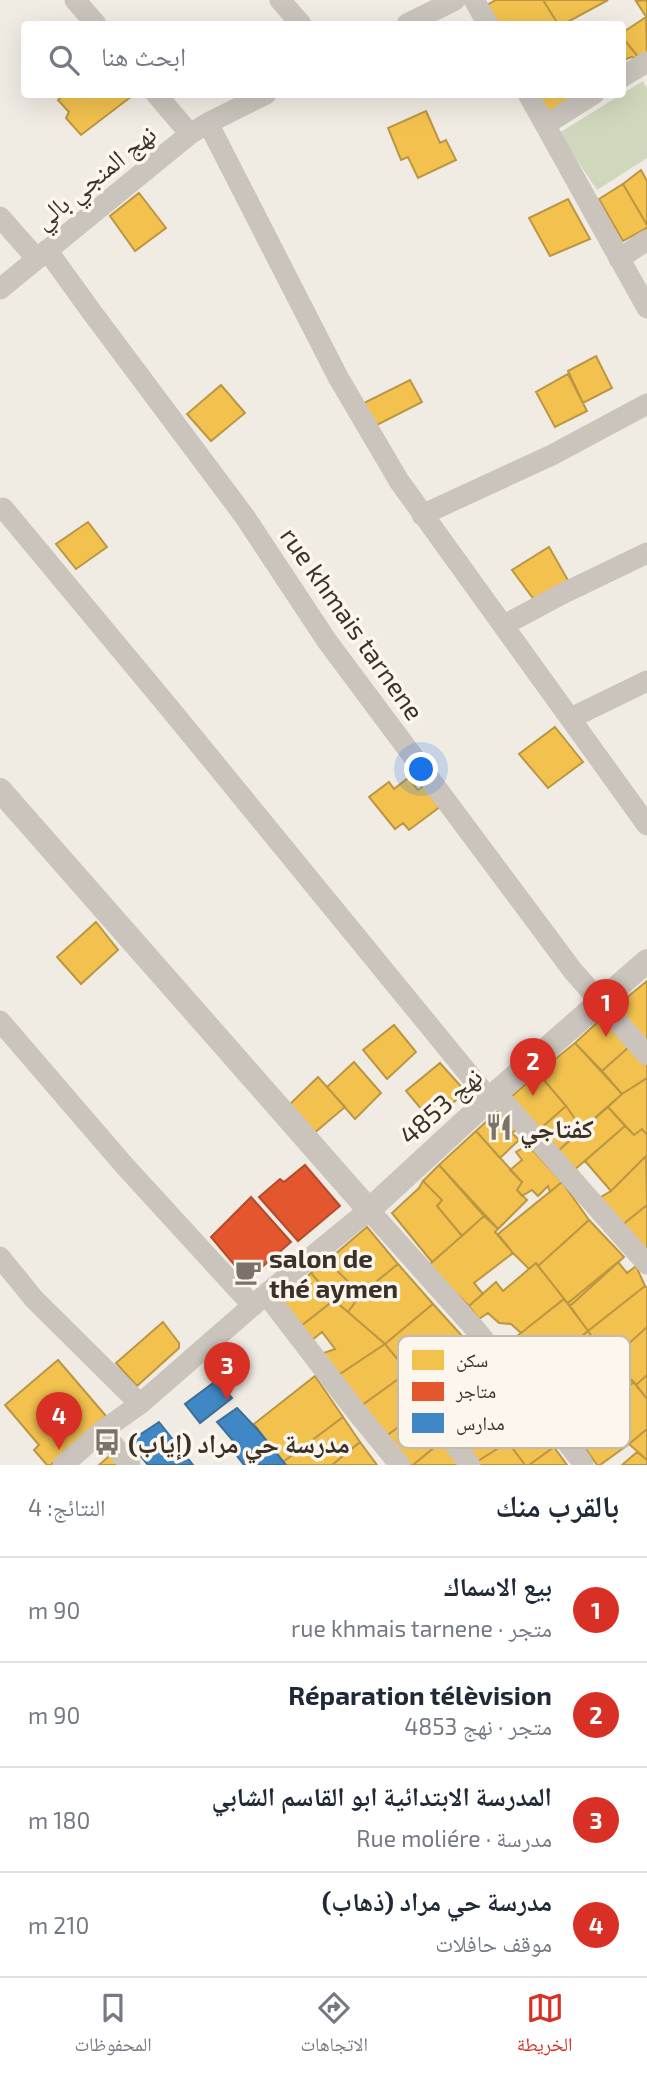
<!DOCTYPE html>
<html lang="ar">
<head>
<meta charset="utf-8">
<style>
	body { margin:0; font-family:"Exo 2","Noto Naskh Arabic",sans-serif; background:#f2f2f3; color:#1f2937; direction:rtl }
	.you { position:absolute; left:422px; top:770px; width:24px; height:24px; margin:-18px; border:5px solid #fff; border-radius:50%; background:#1a73e8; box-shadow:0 0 0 10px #1a73e833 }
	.badge { display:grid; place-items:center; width:46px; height:46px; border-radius:50%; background:#d93025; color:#fff; font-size:23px; font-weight:700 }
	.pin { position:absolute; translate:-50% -58px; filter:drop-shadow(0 2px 4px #0008) }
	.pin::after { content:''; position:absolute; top:37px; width:24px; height:21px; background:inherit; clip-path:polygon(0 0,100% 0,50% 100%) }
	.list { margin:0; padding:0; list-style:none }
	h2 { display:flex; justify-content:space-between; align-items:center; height:91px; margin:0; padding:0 28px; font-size:30px }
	h2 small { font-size:23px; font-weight:400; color:#747a83 }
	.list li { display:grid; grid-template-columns:46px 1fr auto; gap:21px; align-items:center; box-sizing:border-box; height:105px; padding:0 28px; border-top:2px solid #e0e1e3 }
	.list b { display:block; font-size:26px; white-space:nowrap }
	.list p { margin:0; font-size:23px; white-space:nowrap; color:#747a83 }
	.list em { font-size:23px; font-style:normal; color:#747a83 }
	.icon { flex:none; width:38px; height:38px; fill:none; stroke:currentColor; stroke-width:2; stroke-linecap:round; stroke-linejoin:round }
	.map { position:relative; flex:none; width:647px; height:1465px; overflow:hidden; direction:ltr }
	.search { position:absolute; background:#fff; box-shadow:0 7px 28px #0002; left:21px; right:21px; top:21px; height:77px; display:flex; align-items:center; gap:18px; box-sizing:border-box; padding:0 24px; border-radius:7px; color:#747a83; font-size:26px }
	.sheet { height:511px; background:#fff }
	nav { display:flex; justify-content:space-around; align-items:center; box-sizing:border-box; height:98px; border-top:2px solid #e0e1e3; background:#fff; font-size:19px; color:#747a83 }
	nav a { display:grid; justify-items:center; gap:4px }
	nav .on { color:#d93025 }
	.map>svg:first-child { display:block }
	.green { fill:#cfd8bc }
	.homes { fill:#f2c14e; stroke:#bb9643; stroke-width:2 }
	.shops { fill:#e4572e; stroke:#b24c2c; stroke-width:2 }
	.schools { fill:#3f88c5; stroke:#3e6e96; stroke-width:2 }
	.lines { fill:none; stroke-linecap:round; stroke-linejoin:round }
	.minor { stroke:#cac4bd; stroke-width:21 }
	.tertiary { stroke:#cac4bd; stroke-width:24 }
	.labels { text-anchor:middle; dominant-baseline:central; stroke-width:7; stroke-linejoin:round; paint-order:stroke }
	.street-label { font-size:26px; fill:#3c3129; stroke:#fcf6ec }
	.poi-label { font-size:26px; font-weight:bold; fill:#3c3129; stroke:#fcf6ec; text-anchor:start }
	.key { fill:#fcf6ec; stroke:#c2bbb2; stroke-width:2 }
	.key-label { font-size:19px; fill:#3c3129 }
</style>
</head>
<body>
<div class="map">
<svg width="647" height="1465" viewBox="0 0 647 1465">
	<rect width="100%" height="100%" fill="#f0ece4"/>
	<path class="green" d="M643 81 647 88V158L597 190 559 133Z"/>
	<path class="homes" d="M496 0H543L558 24H497L487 5Z
		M543 0H608L564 24H558Z
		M647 0V18L636 1Z
		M646 17 647 55 640 59 622 37V33Z
		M622 37 640 59 631 57 622 61Z
		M65 94H131L132 96 81 135 66 118 69 112 58 100Z
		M537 94H572L573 100 548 113Z
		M426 111 440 143 446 140 456 160 418 178 408 157 401 160 388 128Z
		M641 170 647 181V225L623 184Z
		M623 184 647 225V228L623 241 599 199Z
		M139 193 166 228 135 251 110 216Z
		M568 199 590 239 550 256 529 218Z
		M596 356 612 388 583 403 568 371Z
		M568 374 587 411 555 427 536 392Z
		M410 380 422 402 375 426 364 403Z
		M221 385 245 413 211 441 187 414Z
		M88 522 107 547 76 569 56 544Z
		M549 547 569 582 535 601 512 570Z
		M555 727 583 762 548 788 519 754Z
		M408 778 418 790 425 785 441 806 409 830 403 823 395 829 369 797 389 782 394 789Z
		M96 922 118 950 81 984 57 957Z
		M647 981V1049L614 1008Z
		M602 1018 630 1046 602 1071 575 1043Z
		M394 1025 416 1052 387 1079 363 1050Z
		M575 1043 622 1094 582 1129 566 1106 538 1073Z
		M630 1046 647 1066V1078L622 1094 602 1071Z
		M354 1062 381 1093 355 1119 327 1087Z
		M440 1063 465 1091 433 1123 406 1091Z
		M538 1073 566 1106 539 1130 511 1097Z
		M318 1077 345 1107 313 1134 288 1106Z
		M647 1078V1135L642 1129 634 1135 608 1107 622 1094Z
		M566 1106 582 1129 558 1151 539 1130Z
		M608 1107 625 1126 573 1171 558 1151Z
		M500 1109 517 1129 512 1133 519 1140 500 1158 476 1131Z
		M625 1126 634 1135 642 1129 647 1135V1155L611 1191 585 1161Z
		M476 1131 522 1182 517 1190 527 1200 498 1229 439 1165Z
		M528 1145 562 1182 550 1192 548 1186 538 1196 532 1190 522 1196 517 1190 522 1182 510 1170 522 1160 516 1152Z
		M646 1156 647 1205 621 1226 599 1198 611 1191Z
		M439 1165 484 1216 462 1236 437 1206 442 1200 423 1181Z
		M423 1181 442 1200 437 1206 462 1236 432 1262 392 1213 419 1188Z
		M562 1182 589 1220 538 1266 536 1263 529 1269 513 1253 498 1234Z
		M647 1205V1251L621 1226Z
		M484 1216 498 1229 495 1232 513 1253 474 1283 483 1294 469 1306 428 1266Z
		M589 1220 624 1257 570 1306 538 1266Z
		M367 1227 398 1264 361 1294 327 1261Z
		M327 1261 361 1294 348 1312 334 1300 311 1273Z
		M618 1262 627 1273 636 1266 645 1286 588 1331 568 1303Z
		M536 1263 564 1299 521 1333 511 1324 499 1323 488 1313 479 1319 469 1306 496 1282 503 1291Z
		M398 1264 433 1304 385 1344 348 1312 361 1294Z
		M311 1273 334 1300 301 1326 281 1301Z
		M645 1286 647 1288V1327L610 1361 588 1331Z
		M564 1299 588 1331 527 1381 502 1348Z
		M334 1300 385 1344 337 1376 321 1354 335 1349 322 1332 311 1341 301 1326Z
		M433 1304 463 1337 408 1372 385 1344Z
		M163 1322 179 1343V1348L137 1386 116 1363Z
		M647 1327V1375L636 1385 610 1361Z
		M588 1331 610 1361 564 1401 558 1394 545 1404 527 1381Z
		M385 1344 408 1372 361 1406 337 1376Z
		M58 1360 106 1416 51 1465H47L34 1450 39 1445 5 1405Z
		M610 1361 634 1382 574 1432 555 1409Z
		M408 1372 428 1406 386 1436 361 1406Z
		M647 1375V1399L636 1385Z
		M315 1376 343 1417 283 1462 254 1424Z
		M634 1382 647 1399V1429L629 1444 602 1409Z
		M428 1406 437 1420 450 1434 413 1465H408L386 1436Z
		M602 1409 629 1444 600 1465H597L574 1432Z
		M343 1417 360 1442 332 1465H286L283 1462Z
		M492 1421 508 1442 475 1463 459 1441Z
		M537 1421 554 1447 529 1465H525L508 1442Z
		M647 1429V1460L629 1444Z
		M446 1438 464 1465H413Z
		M360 1442 377 1465H332Z
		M508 1442 525 1465H477L475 1463Z
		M554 1447 567 1465H529Z
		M114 1452 124 1465H99Z
		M637 1452 647 1460V1465H622Z"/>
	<path class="shops" d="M305 1165 340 1206 298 1241 259 1197 280 1179 284 1182Z
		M251 1197 291 1242 247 1280 211 1237Z"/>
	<path class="schools" d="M217 1380 232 1398 200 1423 185 1404Z
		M237 1408 257 1429 286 1465H244L230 1447 235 1443 217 1422Z
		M159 1422 193 1465H148L129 1442Z"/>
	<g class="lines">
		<path class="minor" d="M75 0 96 24
			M280 0 301 24
			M474 0 488 24
			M407 24 455 0
			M622 77 647 62
			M156 94 190 134
			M528 94 647 308
			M208 123 338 377 399 481 647 825
			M545 125 594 94
			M0 217 37 259
			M47 250 91 311 245 517 327 641 573 971 647 1055
			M619 259 647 240
			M0 289 190 134 208 123 266 94
			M3 508 171 710 490 1100
			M422 515 552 455 647 404
			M504 625 562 594 647 553
			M571 718 647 681
			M0 1021 123 1164 253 1306
			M496 1093 647 1264
			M0 1257 34 1299 140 1404
			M266 1294 359 1415 400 1465
			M102 1431 130 1465
			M455 1445 470 1465
			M63 1465 102 1431 140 1404 266 1294 369 1210 477 1331 580 1459 583 1465"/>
		<path class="tertiary" d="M0 790 369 1210 496 1093 647 961"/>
	</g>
	<defs>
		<symbol id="restaurant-bare" viewBox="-9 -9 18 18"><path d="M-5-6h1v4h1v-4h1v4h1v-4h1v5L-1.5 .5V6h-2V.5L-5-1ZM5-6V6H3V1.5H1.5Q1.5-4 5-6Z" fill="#7b726a" stroke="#fcf6ec" stroke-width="2.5" paint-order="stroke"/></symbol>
		<symbol id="cafe-bare" viewBox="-9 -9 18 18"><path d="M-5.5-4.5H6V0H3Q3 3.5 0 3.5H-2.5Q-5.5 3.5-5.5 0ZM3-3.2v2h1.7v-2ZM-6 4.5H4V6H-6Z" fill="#7b726a" stroke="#fcf6ec" stroke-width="2.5" paint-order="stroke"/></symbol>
		<symbol id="bus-bare" viewBox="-9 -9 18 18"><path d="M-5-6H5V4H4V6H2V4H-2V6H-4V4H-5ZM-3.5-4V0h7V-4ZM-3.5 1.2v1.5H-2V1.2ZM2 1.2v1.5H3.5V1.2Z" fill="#7b726a" stroke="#fcf6ec" stroke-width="2.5" paint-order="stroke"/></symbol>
	</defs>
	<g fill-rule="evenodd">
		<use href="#restaurant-bare" x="480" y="1108" width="38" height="38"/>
		<use href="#cafe-bare" x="229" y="1253" width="38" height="38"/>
		<use href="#bus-bare" x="88" y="1423" width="38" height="38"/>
	</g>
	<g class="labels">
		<g class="street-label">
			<text transform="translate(94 176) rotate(-39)">نهج المنجي بالي</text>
			<text transform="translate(353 623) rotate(55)">rue khmais tarnene</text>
			<text transform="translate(440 1105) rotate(-42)">نهج 4853</text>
		</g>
		<g class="poi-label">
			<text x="520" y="1127">كفتاجي</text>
			<text x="269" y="1257">salon de<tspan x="269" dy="30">thé aymen</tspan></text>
			<text x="128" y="1442">مدرسة حي مراد (إياب)</text>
		</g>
	</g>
	<rect x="398" y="1336" width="232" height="112" rx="10" class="key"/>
	<rect x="412" y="1350" width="32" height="20" fill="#f2c14e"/>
	<rect x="412" y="1382" width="32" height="19" fill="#e4572e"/>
	<rect x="412" y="1413" width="32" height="20" fill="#3f88c5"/>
	<g class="key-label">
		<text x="456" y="1367">سكن</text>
		<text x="456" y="1398">متاجر</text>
		<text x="456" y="1430">مدارس</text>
	</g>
</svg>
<div class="you"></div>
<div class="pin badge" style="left:606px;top:1037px">1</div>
<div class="pin badge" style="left:533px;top:1096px">2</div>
<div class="pin badge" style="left:227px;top:1400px">3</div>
<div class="pin badge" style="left:59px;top:1450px">4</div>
<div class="search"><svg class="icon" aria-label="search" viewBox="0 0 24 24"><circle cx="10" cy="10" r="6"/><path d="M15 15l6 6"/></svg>ابحث هنا</div>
</div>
<section class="sheet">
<h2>بالقرب منك<small>النتائج: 4</small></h2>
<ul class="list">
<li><span class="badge">1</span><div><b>بيع الاسماك</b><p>متجر · rue khmais tarnene</p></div><em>90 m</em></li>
<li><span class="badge">2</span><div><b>Réparation télèvision</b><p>متجر · نهج 4853</p></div><em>90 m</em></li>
<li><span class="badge">3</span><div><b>المدرسة الابتدائية ابو القاسم الشابي</b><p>مدرسة · Rue moliére</p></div><em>180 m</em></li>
<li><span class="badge">4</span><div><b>مدرسة حي مراد (ذهاب)</b><p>موقف حافلات</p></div><em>210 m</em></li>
</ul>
</section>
<nav>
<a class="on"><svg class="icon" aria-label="map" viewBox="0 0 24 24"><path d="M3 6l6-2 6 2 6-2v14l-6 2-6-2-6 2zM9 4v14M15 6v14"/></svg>الخريطة</a>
<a><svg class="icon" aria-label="directions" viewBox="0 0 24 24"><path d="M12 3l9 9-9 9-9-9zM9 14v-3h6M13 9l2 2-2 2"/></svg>الاتجاهات</a>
<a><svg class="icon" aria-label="saved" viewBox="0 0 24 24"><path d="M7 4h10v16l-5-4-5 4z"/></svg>المحفوظات</a>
</nav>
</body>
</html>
